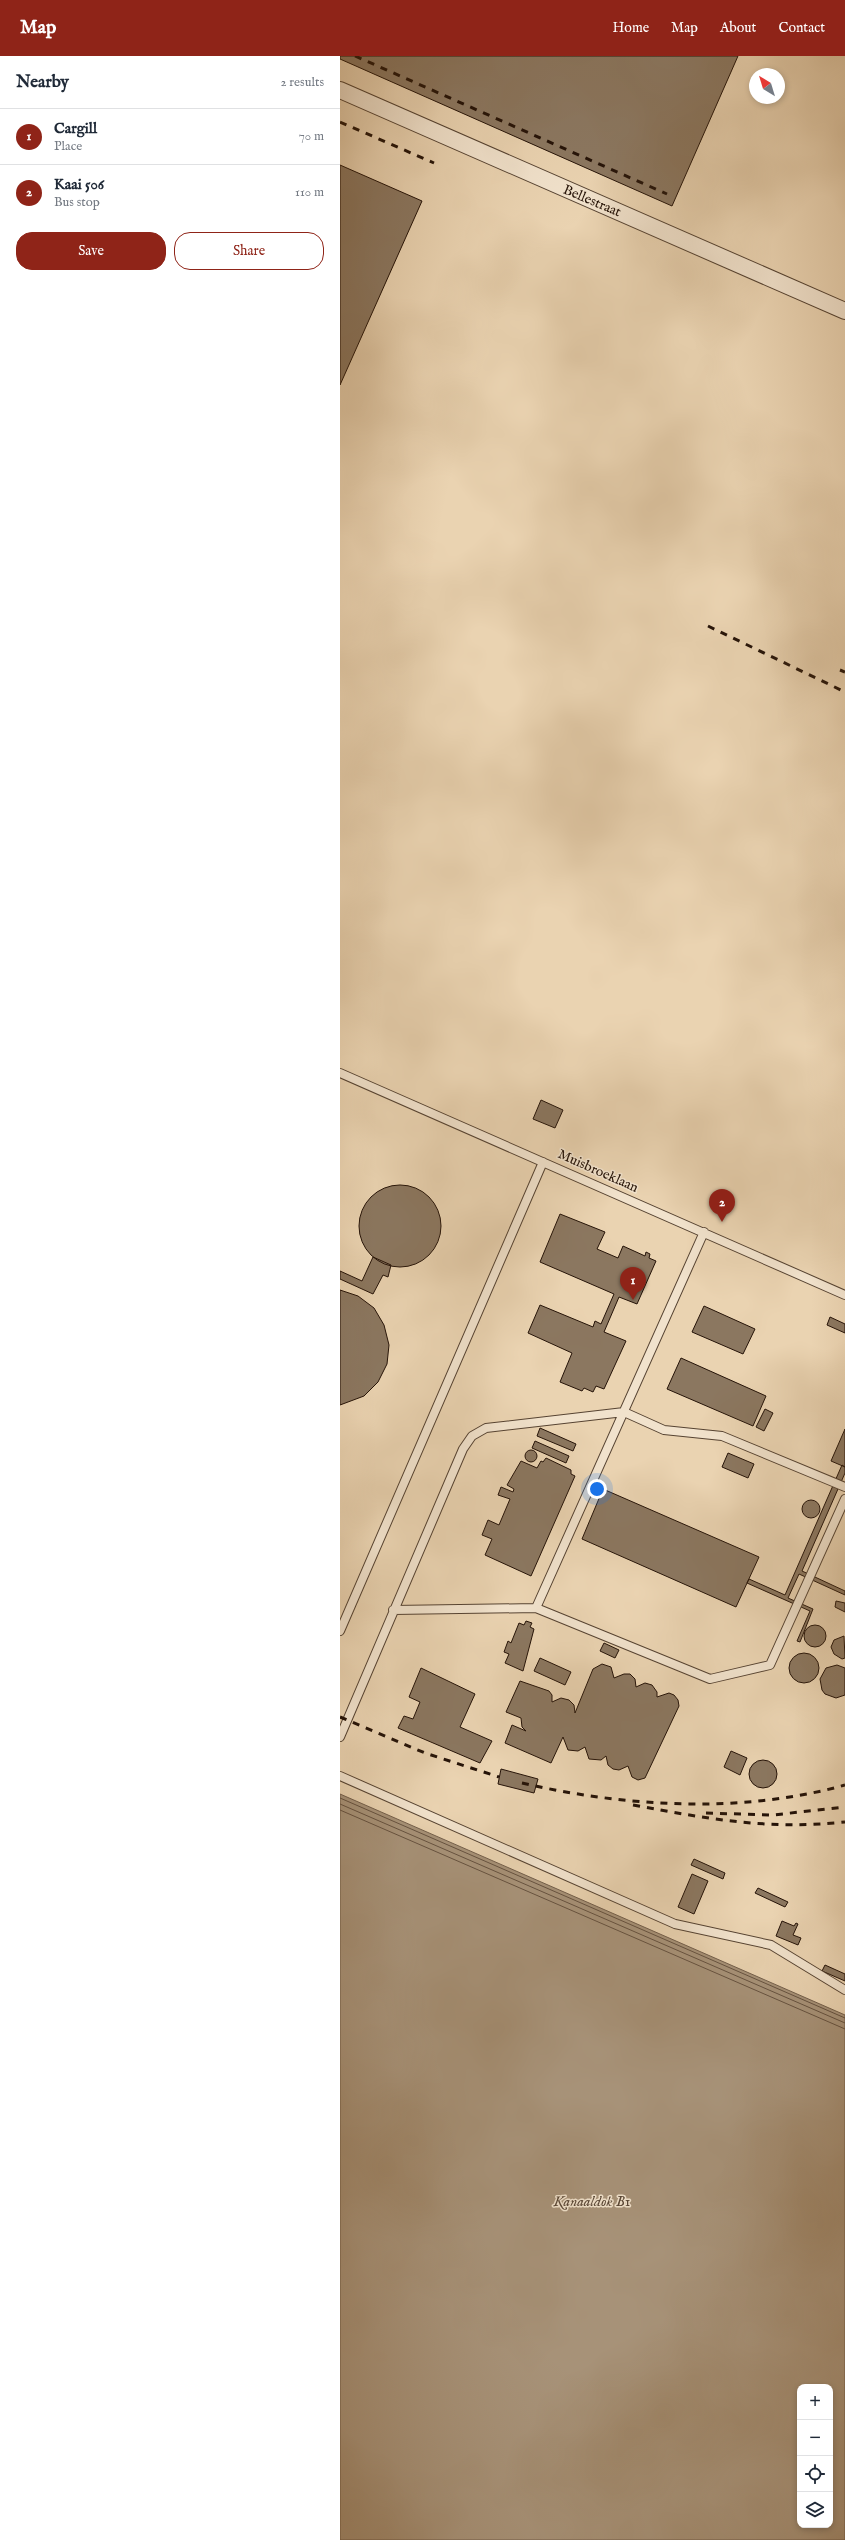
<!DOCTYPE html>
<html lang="en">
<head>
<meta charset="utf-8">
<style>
	body { margin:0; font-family:"IM FELL English",serif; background:#f2f2f3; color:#1f2937 }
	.controls { position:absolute; right:12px; bottom:12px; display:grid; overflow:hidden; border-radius:8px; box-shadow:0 2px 6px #0003 }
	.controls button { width:36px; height:36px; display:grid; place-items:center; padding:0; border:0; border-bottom:1px solid #e0e1e3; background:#fff; color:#1f2937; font:20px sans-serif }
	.compass { position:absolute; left:409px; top:12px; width:36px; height:36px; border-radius:50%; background:#fff; box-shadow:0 2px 6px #0003; rotate:322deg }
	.you { position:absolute; left:257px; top:1433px; width:14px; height:14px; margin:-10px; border:3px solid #fff; border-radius:50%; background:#1a73e8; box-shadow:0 0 0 6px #1a73e833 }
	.badge { display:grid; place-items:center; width:26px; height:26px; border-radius:50%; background:#8f2418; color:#fff; font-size:13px; font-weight:700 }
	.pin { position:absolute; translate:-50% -33px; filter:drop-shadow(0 1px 2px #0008) }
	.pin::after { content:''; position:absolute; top:21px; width:14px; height:12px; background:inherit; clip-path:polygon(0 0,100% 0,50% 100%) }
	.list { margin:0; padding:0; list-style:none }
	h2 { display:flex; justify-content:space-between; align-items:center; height:52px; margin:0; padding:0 16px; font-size:17px }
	h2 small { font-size:13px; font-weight:400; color:#747a83 }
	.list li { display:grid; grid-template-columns:26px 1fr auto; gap:12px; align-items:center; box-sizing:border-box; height:56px; padding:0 16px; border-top:1px solid #e0e1e3 }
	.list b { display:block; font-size:15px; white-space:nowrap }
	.list p { margin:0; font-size:13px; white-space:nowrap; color:#747a83 }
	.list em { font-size:13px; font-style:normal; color:#747a83 }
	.actions { display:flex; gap:8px; padding:12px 16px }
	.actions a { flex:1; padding:9px 0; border:1px solid #8f2418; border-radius:16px; text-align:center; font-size:14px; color:#8f2418 }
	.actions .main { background:#8f2418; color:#fff }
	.icon { flex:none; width:22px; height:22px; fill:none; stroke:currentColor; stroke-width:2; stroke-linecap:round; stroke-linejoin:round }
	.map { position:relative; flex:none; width:505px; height:2484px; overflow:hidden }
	header { display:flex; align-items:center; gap:24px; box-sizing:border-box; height:56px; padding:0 20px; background:#8f2418; color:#fff }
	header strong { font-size:19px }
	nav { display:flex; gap:22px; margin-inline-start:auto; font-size:14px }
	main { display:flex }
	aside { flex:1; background:#fff }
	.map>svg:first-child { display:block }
	.water { fill:#a79278; stroke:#735f4b; fill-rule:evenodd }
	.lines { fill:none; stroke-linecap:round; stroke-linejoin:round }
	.shore { stroke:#665240; stroke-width:1 }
	.building { fill:#8b7760; stroke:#251308 }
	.service-casing { stroke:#564332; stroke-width:10 }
	.minor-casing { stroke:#564332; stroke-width:18 }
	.service { stroke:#f1e2cc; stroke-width:8 }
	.minor { stroke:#f1e2cc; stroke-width:16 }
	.rail { stroke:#251308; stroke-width:3; stroke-dasharray:7 7; stroke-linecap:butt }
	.labels { text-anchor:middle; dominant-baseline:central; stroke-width:3; stroke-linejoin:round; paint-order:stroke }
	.street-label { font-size:14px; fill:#251308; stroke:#f1e2cc }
	.water-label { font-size:15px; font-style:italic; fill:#594635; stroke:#f1e2cc }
</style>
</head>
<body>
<header>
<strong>Map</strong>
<nav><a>Home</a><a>Map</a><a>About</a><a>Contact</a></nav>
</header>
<main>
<aside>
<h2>Nearby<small>2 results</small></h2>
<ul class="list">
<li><span class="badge">1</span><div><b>Cargill</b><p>Place</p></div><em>70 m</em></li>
<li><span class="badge">2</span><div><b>Kaai 506</b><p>Bus stop</p></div><em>110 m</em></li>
</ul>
<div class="actions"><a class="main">Save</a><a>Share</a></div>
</aside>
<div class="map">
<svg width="505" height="2484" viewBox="0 0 505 2484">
	<rect width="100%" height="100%" fill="#ead3b1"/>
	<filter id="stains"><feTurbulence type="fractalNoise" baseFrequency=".005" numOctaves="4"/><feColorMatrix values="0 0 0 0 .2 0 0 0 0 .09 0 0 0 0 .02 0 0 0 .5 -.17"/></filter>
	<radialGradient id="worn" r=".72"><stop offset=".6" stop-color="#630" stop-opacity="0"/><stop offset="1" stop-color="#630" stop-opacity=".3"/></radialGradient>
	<path class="water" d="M0 1738 505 1959V2484H0ZM460 2331H490V2469H460Z"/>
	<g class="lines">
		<path class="shore" d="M0 1742 505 1962
			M0 1748 505 1967
			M0 1754 505 1973"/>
	</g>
	<path class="building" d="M0 0H398L332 150 0 3Z
		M0 109 82 145 0 329Z
		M201 1044 223 1054 215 1072 193 1063Z
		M19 1170a41 41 0 1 1 82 0a41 41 0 1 1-82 0Z
		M220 1158 265 1176 257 1193 278 1202 283 1190 305 1200 306 1196 310 1198 309 1202 316 1205 297 1248 279 1241 264 1276 286 1285 264 1333 256 1330 253 1336 244 1332 242 1335 220 1326 232 1297 188 1277 200 1249 253 1271 255 1265 261 1268 274 1238 200 1206Z
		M33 1201 51 1209 48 1221 43 1219 33 1238 0 1223V1215L22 1225Z
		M0 1234 18 1240 34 1252 44 1269 49 1289 47 1308 38 1326 24 1340 0 1349Z
		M364 1250 415 1273 403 1298 352 1276Z
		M490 1261 505 1268V1277L487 1269Z
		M341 1302 426 1340 413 1370 327 1333Z
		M425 1353 433 1357 424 1375 416 1371Z
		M200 1372 236 1388 233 1395 197 1380Z
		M505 1373V1411L491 1405Z
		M195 1385 229 1400 226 1407 192 1392Z
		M185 1400a6 6 0 1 1 12 0a6 6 0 1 1-12 0Z
		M388 1397 414 1408 408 1422 382 1411Z
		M206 1402 231 1414V1418L235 1420 191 1520 145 1499 152 1483 142 1479 148 1464 159 1469 170 1443 158 1439 161 1431 173 1436 174 1433 167 1429 181 1405 197 1412 201 1405 203 1406Z
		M502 1409 505 1411V1417L462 1515 505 1535V1539L459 1518 448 1542 473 1553 460 1586 457 1585 470 1555 407 1527 409 1523 445 1539Z
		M263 1433 419 1501 396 1551 242 1483Z
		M462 1453a9 9 0 1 1 18 0a9 9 0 1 1-18 0Z
		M496 1545 505 1547V1556L495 1551Z
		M186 1565 192 1567 190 1571 194 1573 183 1615 165 1607 169 1598 164 1596 168 1585 171 1587 179 1567 184 1569Z
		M464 1580a11 11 0 1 1 22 0a11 11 0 1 1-22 0Z
		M504 1580 505 1602 502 1603 494 1598 491 1591 494 1584Z
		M264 1587 279 1594 275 1602 260 1595Z
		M449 1612a15 15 0 1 1 30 0a15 15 0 1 1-30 0Z
		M200 1602 231 1616 225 1629 194 1615Z
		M262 1608 271 1611 274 1622 284 1618H290L295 1623 296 1631 305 1627 312 1629 317 1636V1641L329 1637 334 1639 338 1644 339 1650 305 1722 298 1724 292 1721 288 1710 279 1714 273 1713 268 1709 266 1700 261 1704 249 1703 245 1691 238 1695 228 1694 223 1681 211 1707 165 1687 172 1669 186 1675 182 1671 181 1662 166 1656 180 1625 209 1635 212 1639V1646L221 1642 229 1644 234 1649 235 1657 253 1613Z
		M497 1609 505 1612V1639L496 1642 485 1638 482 1634 480 1623 486 1612Z
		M81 1612 135 1638 120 1671 152 1685 140 1707 58 1672 64 1660 73 1663 80 1646 69 1641Z
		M391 1695 407 1702 400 1719 384 1711Z
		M409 1718a14 14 0 1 1 28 0a14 14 0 1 1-28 0Z
		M161 1713 198 1723 194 1737 158 1728Z
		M354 1803 385 1817 383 1823 351 1809Z
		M352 1818 368 1825 354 1858 338 1851Z
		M418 1832 448 1846 445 1851 415 1837Z
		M442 1865 454 1870 456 1867 458 1868 453 1879 461 1882 458 1889 436 1880Z
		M485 1909 505 1918V1925L482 1915Z"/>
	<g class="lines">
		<defs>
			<path id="service" d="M0 1017 505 1239
				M196 1552 364 1176
				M53 1554 196 1552 370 1623 430 1609 505 1443
				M0 1575 203 1106
				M0 1681 123 1393 132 1380 146 1372 284 1356 324 1374 382 1380 505 1431
				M0 1720 335 1868 431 1889 505 1934"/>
			<path id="minor" d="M0 34 505 255"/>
		</defs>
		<use href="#service" class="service-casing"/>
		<use href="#minor" class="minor-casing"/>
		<use href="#service" class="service"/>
		<use href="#minor" class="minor"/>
		<path class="rail" d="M15 0 327 138
			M0 66 94 107
			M368 570 505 636
			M500 614 505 616
			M0 1661 85 1697 159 1721
			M182 1727C286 1751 402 1758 505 1729
			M293 1749C369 1763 427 1774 505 1766
			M366 1757 433 1759 505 1751"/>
	</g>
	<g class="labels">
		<g class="street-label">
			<text transform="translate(252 145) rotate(23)">Bellestraat</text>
			<text transform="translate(258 1115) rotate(24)">Muisbroeklaan</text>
		</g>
		<g class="water-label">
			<text x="252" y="2145">Kanaaldok B1</text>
		</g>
	</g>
	<rect width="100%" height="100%" filter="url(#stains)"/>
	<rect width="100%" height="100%" fill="url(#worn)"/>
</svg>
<div class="controls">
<button>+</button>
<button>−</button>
<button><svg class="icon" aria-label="locate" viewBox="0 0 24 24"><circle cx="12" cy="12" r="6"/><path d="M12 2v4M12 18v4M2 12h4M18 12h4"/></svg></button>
<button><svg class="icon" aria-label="layers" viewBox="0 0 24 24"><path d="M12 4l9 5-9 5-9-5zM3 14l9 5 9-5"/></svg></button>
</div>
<svg class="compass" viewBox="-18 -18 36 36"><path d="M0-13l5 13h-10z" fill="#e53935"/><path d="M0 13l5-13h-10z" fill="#747a83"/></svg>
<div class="you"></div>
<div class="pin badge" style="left:293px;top:1244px">1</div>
<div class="pin badge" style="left:382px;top:1166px">2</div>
</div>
</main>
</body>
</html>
